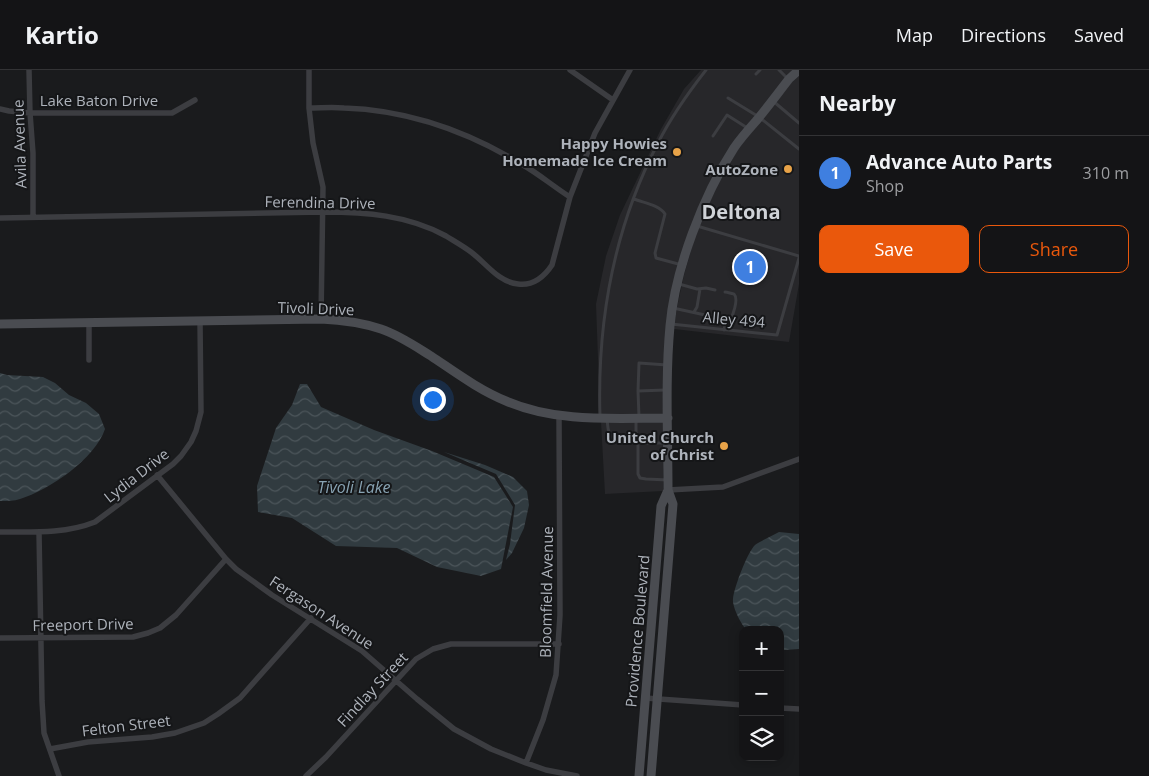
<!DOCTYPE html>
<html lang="en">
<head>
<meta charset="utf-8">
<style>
	body { margin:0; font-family:"Open Sans",sans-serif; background:#212123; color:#f1f3f6 }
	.controls { position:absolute; right:15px; bottom:15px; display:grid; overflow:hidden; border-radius:10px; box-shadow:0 2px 12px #0003 }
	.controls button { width:45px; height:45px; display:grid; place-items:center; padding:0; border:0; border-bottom:1px solid #333335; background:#141416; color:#f1f3f6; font:25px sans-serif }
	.you { position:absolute; left:432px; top:329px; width:18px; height:18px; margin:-12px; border:4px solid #fff; border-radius:50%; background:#1a73e8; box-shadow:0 0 0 8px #1a73e833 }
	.badge { display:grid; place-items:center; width:32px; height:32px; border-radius:50%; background:#ea580c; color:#fff; font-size:16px; font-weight:700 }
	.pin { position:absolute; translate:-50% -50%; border:2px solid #fff; box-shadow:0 1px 5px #0006 }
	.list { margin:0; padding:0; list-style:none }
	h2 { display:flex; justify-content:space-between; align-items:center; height:65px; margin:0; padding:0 20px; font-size:21px }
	h2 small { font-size:16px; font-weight:400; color:#9d9ea1 }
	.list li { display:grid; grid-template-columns:32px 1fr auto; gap:15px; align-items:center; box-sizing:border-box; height:75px; padding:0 20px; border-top:1px solid #333335 }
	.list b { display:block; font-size:19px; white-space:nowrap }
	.list p { margin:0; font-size:16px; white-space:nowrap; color:#9d9ea1 }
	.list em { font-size:16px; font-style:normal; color:#9d9ea1 }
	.actions { display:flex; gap:10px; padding:15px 20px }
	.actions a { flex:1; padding:11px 0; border:1px solid #ea580c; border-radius:10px; text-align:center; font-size:18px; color:#ea580c }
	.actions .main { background:#ea580c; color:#fff }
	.icon { flex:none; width:28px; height:28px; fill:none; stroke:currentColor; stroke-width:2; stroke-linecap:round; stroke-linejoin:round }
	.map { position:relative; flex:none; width:799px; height:706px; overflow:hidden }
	header { display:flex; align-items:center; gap:30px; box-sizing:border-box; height:70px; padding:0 25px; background:#141416; border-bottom:1px solid #333335 }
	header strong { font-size:24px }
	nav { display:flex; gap:28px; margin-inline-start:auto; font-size:18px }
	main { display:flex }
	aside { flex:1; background:#141416 }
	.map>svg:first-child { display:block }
	.built { fill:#27272a }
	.water { fill:url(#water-waves) }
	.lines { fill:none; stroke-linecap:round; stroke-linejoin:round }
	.lane { stroke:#3c3d41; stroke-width:3 }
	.street { stroke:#3c3d41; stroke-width:5.5 }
	.secondary { stroke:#4a4c51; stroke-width:9 }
	.poi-dot { fill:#e7a248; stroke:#151618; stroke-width:2 }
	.labels { text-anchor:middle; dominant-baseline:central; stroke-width:4; stroke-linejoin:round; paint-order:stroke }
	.street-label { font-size:15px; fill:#aeb3bb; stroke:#151618 }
	.poi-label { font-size:15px; font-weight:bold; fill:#aeb3bb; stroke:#151618; text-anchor:end }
	.water-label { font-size:16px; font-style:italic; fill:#88a3b3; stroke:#151618 }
	.district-label { font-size:20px; font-weight:bold; fill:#cfd2d7; stroke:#151618 }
</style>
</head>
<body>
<header>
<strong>Kartio</strong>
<nav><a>Map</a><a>Directions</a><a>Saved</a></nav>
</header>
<main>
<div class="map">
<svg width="799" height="706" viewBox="0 0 799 706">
	<defs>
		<pattern id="water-waves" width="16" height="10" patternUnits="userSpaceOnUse" patternTransform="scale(1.25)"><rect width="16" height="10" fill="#313b40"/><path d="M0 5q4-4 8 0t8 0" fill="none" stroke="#4c555a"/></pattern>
	</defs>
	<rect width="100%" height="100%" fill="#1a1b1d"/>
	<path class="built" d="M701 0H793L732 74 676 202 664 344H600L596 234 606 186 620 145 661 59 684 19Z
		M799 6V214L789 272 674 259 677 237 684 205 694 170 715 120 738 79 791 13Z
		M601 352H664L663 421 605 424Z"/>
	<path class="water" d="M0 303 7 305 43 307 55 313 69 325 86 333 99 344 105 359C95 389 49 420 20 429 14 431 7 431 1 431H0Z
		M300 314H307L321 337 374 360 432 381 494 407 513 437 501 499 481 506 437 497 397 478 336 476 292 448 258 442 257 416 276 358 292 335Z
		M444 382 485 395 513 407 527 421 529 435 524 458 512 483 506 490 510 474 515 435 496 404Z
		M779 462 799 464V579L785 580 780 579V560H747C741 555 732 536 733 529 734 518 747 483 755 475 760 471 772 466 779 462Z"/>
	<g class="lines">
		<path class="lane" d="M779 0 787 8
			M756 4 760 0
			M728 28 759 47 799 79
			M773 31 799 53
			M713 66 727 45 749 59
			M634 129C644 133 659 135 665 144L655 183 656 188 682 195
			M697 156 799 186
			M679 214 697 219 706 218 715 220
			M673 238 728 250 731 249C733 244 739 229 734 224 733 224 727 222 725 222
			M694 242 697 237 700 219
			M671 254 777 265 799 188
			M724 260 726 249
			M638 321 665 320
			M600 347C597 253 614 158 658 73 671 47 688 23 706 0
			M639 347 638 321 639 293 667 295
			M607 349C608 356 607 365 615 369H636
			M636 349V369L638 372 645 373H665
			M638 372V404L640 408 646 409 668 410"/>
		<path class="street" d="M29 0 30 43 33 83V147
			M309 0V38L313 73 323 117 321 249
			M570 0 613 30
			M309 38C321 38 332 37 344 38 407 40 469 62 523 95 539 104 554 117 570 127
			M0 39 9 41 30 43H172L195 30
			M0 148 323 142C365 142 408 145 446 166 454 171 463 176 471 182 486 193 498 212 518 214 533 216 544 207 552 195L570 127 595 63 630 0
			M89 252V290
			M157 405 226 489 236 499 272 525 362 581 417 629 454 659 491 679 526 693 546 700 577 706
			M668 420 723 417 799 389
			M0 462C32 462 65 464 95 452L173 394 181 386 191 372 196 361 201 342 200 251
			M39 462 42 631 44 663 59 706
			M0 568 133 567 148 563 160 558 176 545 226 489
			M645 628 743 635
			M780 638 799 639
			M50 679 88 672 152 667 175 663 204 653 218 644 240 628 311 548
			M526 693 543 650 556 605 560 545 559 346
			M306 706 326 687 416 589 433 579 451 574H559"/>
		<path class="secondary" d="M0 254 321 249C343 250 360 252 381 259 399 265 415 276 431 286 455 302 479 320 506 331 557 353 613 348 668 348
			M639 706 661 436 668 420
			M651 706 673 434 668 420C668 365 665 310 670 256 675 199 703 126 734 78 740 69 748 60 756 51 767 38 778 23 789 9L799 0"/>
	</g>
	<g class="poi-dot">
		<circle cx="677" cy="82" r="5"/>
		<circle cx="788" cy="99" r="5"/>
		<circle cx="724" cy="376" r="5"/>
	</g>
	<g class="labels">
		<g class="street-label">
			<text x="99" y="30">Lake Baton Drive</text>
			<text transform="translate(19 74) rotate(-92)">Avila Avenue</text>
			<text transform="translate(320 132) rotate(1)">Ferendina Drive</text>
			<text transform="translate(316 238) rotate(2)">Tivoli Drive</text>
			<text transform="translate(734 249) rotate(5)">Alley 494</text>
			<text transform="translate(136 405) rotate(-38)">Lydia Drive</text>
			<text transform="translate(546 522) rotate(-89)">Bloomfield Avenue</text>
			<text transform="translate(322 542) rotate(33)">Fergason Avenue</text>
			<text transform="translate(83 554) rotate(-1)">Freeport Drive</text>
			<text transform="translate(637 561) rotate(-85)">Providence Boulevard</text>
			<text transform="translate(372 619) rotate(-47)">Findlay Street</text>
			<text transform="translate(126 655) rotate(-7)">Felton Street</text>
		</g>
		<g class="poi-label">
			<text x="667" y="73">Happy Howies<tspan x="667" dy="17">Homemade Ice Cream</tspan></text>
			<text x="778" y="99">AutoZone</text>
			<text x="714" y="367">United Church<tspan x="714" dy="17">of Christ</tspan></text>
		</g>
		<g class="water-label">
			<text x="354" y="417">Tivoli Lake</text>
		</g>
		<g class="district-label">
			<text x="741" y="141">Deltona</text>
		</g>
	</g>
</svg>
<div class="controls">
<button>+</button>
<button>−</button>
<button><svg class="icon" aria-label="layers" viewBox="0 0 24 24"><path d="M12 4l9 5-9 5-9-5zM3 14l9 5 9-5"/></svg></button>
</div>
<div class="you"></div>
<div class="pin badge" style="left:750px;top:197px;background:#3f7fe0">1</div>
</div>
<aside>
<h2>Nearby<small></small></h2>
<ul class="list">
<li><span class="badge" style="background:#3f7fe0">1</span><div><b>Advance Auto Parts</b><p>Shop</p></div><em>310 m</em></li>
</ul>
<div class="actions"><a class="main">Save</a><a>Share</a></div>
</aside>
</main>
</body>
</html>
